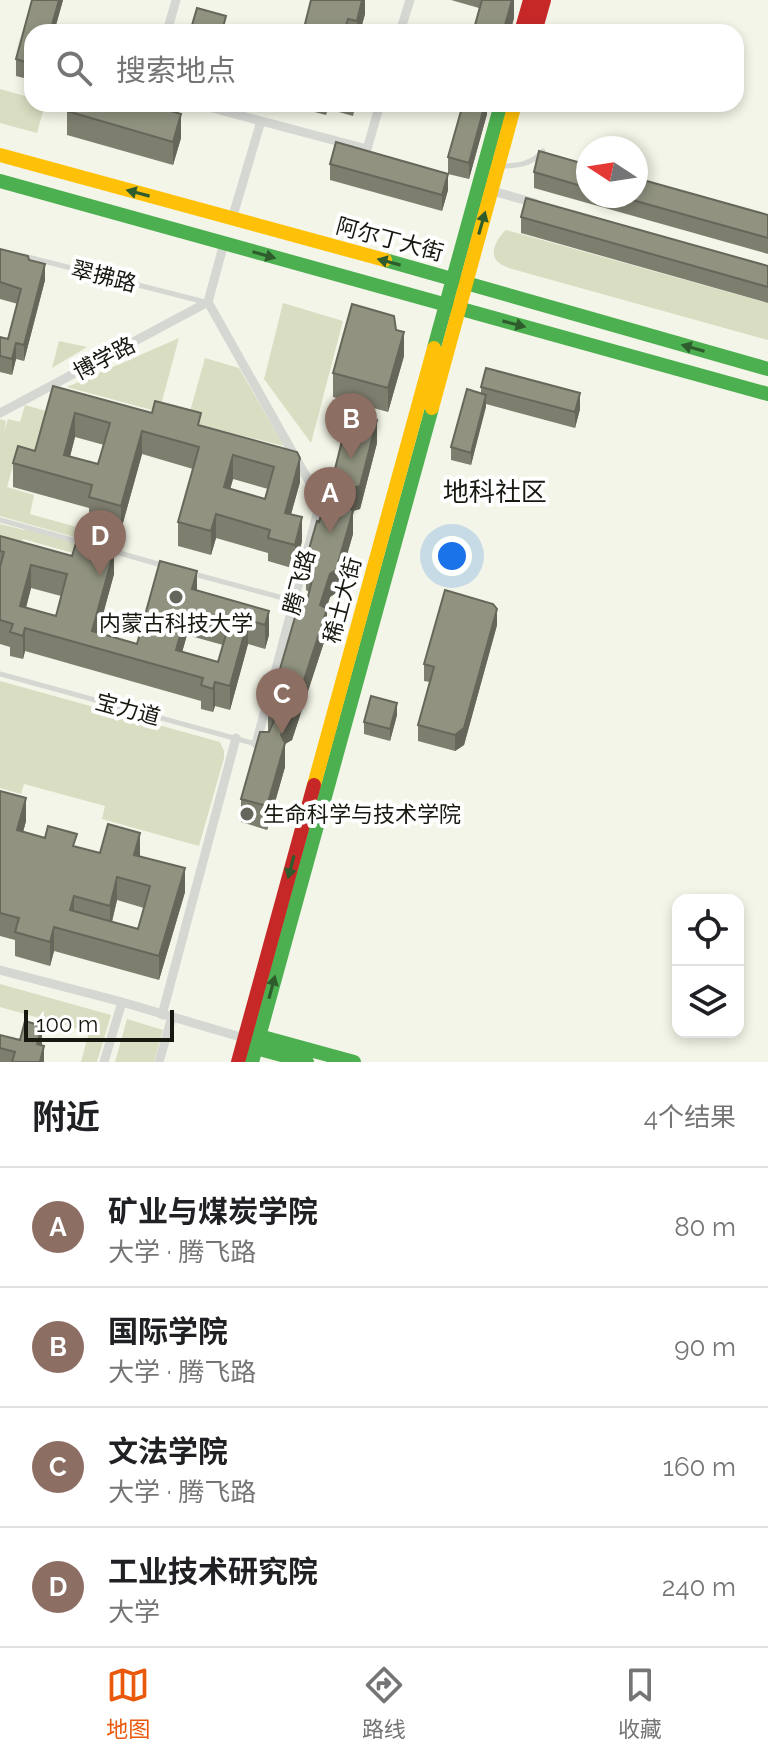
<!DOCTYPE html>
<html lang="zh">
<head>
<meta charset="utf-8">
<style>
	body { margin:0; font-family:Raleway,"Noto Sans SC",sans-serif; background:#f2f2f2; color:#202124 }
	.controls { position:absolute; right:24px; bottom:24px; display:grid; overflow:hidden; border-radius:16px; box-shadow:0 4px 12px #0003 }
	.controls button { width:72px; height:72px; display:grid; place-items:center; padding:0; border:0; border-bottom:2px solid #e0e0e0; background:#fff; color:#202124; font:40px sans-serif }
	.compass { position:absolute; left:576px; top:136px; width:72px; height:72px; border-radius:50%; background:#fff; box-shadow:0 4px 12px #0003; rotate:282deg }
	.scale { position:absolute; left:24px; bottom:20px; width:150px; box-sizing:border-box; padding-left:8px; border:4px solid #171910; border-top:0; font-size:22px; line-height:28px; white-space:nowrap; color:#171910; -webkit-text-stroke:6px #fff; paint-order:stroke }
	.you { position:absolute; left:452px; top:556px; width:28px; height:28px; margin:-20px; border:6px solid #fff; border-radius:50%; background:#1a73e8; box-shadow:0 0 0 12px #1a73e833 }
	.badge { display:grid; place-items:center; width:52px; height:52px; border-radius:50%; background:#ea580c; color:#fff; font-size:26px; font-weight:700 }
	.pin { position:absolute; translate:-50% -66px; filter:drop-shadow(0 2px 4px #0008) }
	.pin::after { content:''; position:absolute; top:42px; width:28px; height:24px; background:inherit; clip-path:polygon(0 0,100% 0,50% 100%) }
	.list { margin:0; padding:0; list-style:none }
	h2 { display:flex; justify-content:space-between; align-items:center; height:104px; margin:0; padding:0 32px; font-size:34px }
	h2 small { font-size:26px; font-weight:400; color:#757577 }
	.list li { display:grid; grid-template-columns:52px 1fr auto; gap:24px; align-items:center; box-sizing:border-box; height:120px; padding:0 32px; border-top:2px solid #e0e0e0 }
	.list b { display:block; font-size:30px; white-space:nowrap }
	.list p { margin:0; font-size:26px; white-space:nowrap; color:#757577 }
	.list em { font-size:26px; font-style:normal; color:#757577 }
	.icon { flex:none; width:44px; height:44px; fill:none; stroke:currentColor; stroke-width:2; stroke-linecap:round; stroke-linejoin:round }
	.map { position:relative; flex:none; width:768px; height:1062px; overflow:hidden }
	.search { position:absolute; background:#fff; box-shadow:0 4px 12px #0003; left:24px; right:24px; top:24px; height:88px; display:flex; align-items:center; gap:20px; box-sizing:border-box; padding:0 28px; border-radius:24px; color:#757577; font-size:30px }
	.sheet { height:584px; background:#fff }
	nav { display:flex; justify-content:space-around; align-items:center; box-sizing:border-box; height:112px; border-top:2px solid #e0e0e0; background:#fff; font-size:22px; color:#757577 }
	nav a { display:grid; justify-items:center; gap:4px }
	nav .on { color:#ea580c }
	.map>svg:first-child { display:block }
	.green { fill:#d9dec2 }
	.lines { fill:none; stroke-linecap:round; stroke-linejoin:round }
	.lane { stroke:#d5d7d3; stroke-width:5 }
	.street { stroke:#d5d7d3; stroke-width:9 }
	.fast { stroke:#4caf50; stroke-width:14 }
	.slow { stroke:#ffc107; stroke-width:14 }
	.jam { stroke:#c62828; stroke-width:14 }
	.wall { fill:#7d7e6e; fill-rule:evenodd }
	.shaded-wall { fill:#66675a }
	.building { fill:#919380; stroke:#66675a; stroke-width:2; fill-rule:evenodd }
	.oneway { fill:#2f5c2d }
	.poi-dot { fill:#64665b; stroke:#fff; stroke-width:3 }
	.labels { text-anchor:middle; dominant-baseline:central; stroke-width:8; stroke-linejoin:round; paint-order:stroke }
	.street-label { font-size:22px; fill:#171910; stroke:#fff }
	.poi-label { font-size:22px; fill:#171910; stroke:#fff }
	.quarter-label { font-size:26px; fill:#171910; stroke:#fff }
</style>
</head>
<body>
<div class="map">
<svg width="768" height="1062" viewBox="0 0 768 1062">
	<rect width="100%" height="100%" fill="#f2f5e7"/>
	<path class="green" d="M0 89 32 98V104H45L37 133 0 123Z
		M506 230 768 303V340L512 269C507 267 502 266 498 262 488 253 498 237 506 230Z
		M283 303 343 321 311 443 264 379Z
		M179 338 159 412 67 387Z
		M59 341 87 347 52 368Z
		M205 358 239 368 284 446 187 422Z
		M25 405 46 411 29 470 13 466 7 487 34 495 30 514 116 538 113 548 0 516V419L6 421 4 432 8 419 20 422Z
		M0 524 24 530 25 529 115 554 112 564 23 539 18 557 0 553Z
		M0 681 220 742 224 751V758L199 846 102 819 105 806 24 784 21 794 0 788Z
		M0 984 111 1015 97 1062H81L89 1032 0 1007Z
		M127 1019 163 1030 154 1062H115Z"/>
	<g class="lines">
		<path class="lane" d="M499 166C517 166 531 165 543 151
			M24 256 205 302
			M0 520 80 542
			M109 550 165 566
			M194 574 294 601
			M0 674 256 744"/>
		<path class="street" d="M167 32 176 0
			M400 32 410 0
			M197 104 367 149 380 104
			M496 192 535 203
			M232 219 261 121
			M208 302 316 494 319 507 256 744
			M208 302 224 243
			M0 413 208 302
			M0 970 122 1002 244 1038
			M162 1015 236 738
			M104 1062 122 1002
			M159 1062 172 1017"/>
		<path class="fast" d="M0 181 768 394
			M385 260 768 369
			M434 348 501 104
			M250 1037 259 1036 354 1062
			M251 1043 256 1048 307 1062
			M252 1062 432 408"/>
		<path class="slow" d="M0 155 385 260
			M432 408 515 104
			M314 785 434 348"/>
		<path class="jam" d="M521 32 530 0
			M535 32 544 0
			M238 1062 314 785"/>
	</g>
	<path class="wall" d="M32 0H63L54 32H32V80L16 76V59Z
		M365 0V14L360 32H303Z
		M451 0H514V18L510 32H473L479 8Z
		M284 104H356L353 116 328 109 326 115Z
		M485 104H487V114L469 179 448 174V157Z
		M67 111 181 138 173 165 67 135Z
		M330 164 448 190 442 211 330 180Z
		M588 165V196H636L768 215V254L534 188V172Z
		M521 217 768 266V303L521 233Z
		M0 249 29 260 45 280 24 361 16 359 12 375 0 372V337L8 339 18 304 0 299Z
		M404 356 388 412 333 397V373Z
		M53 386 201 426 300 482 291 514 302 541 295 569 268 561V553L216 538 211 555 178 546V522L193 469 142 454 121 530 89 521V508L13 487V463L35 451ZM75 437 104 445 98 464 70 457ZM233 479 268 489 265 499 230 489Z
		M481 387 580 409 575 428 486 404 471 465 451 460V447L481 393Z
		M377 443 360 509 353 511V534L336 593 330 597 326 609 327 633 292 740 285 744V767L267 830 241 822V799L268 732V710L307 601 309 592 306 590V566L309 555V549L319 522 332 501V481Z
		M0 536 114 574 98 633 137 644 197 591 269 611V635L265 649 248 644 230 710 215 706 213 712 201 709V701L25 651 23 659 10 656V647L0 644ZM31 588 61 596 56 616 26 608ZM187 635 223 645 218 662 182 652Z
		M497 625 464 745 455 751 418 741V725L430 682 424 681V664Z
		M397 715 390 741 364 734V722Z
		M0 791 26 821 23 832 100 853 140 856 185 892 159 980 54 951 50 966 15 956V940L0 936ZM117 900 144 908 138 929 112 922Z
		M0 1035 42 1045 44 1062H0Z"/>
	<path class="shaded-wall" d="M59 0H63L54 32H50Z
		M362 0H365V14L360 32H357V21Z
		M512 0H514V18L510 32H503Z
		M485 104H487V114L469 179V163Z
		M181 114V138L173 165V142Z
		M448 174V190L442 211V195Z
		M45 264V280L24 361V345Z
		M404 332V356L388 412V388Z
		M16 343V359L12 375V359Z
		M580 393V409L575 428V412Z
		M486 395V407L471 465V453Z
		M75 413V437L64 479V455Z
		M377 420V443L360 509 353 511V534L336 593 330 597 320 628V605L351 488Z
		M142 431V454L121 530V506Z
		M233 455V479L224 511V487Z
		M300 458V482L285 536V513Z
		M216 514V538L211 555V531Z
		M302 517V541L295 569V545Z
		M114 551V574L94 647 92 631Z
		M31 565V588L20 630V606Z
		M197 571V594L192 589Z
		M327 609V633L292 740 285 744V767L267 830V806L281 735Z
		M497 609V625L464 745 455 751V735Z
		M187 611V635L177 670 176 650Z
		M269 611V635L265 649V625Z
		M248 620V644L230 710V686Z
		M25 628V651L23 659V636Z
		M215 682V706L213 712V689Z
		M397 703V715L390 741V729Z
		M26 798V821L17 854V830Z
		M140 833V856L134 855Z
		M185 868V892L159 980V956Z
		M117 877V900L110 929V906Z
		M74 896V919L70 934V910Z
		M54 927V951L50 966V942Z
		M42 1026V1050L37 1044Z
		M44 1046V1062H40Z"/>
	<path class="building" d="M32 0H59L50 32H32V64L16 59Z
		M311 0H362L357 21 348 19 344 32H303Z
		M482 0H512L503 32H473Z
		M197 8 226 16 222 31 227 32H190Z
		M69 104H146L181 114 173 142 67 111Z
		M463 104H485L469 163 448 157Z
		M336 142 448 174 442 195 330 164Z
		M539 151 588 165V188L534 172Z
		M636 178 768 215V238L618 196H636Z
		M526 198 768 266V287L521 217Z
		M0 249 28 256 29 260 45 264 24 345 16 343 12 359 0 356V337L8 339 21 289 0 282Z
		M352 304 394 316 396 330 404 332 388 388 333 373Z
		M486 368 580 393 575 412 481 387Z
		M53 386 152 413 155 401 201 413 198 425 297 452 300 458 285 513 302 517 295 545 268 538 270 530 216 514 211 531 178 522 199 447 142 431 121 506 89 497 92 485 13 463 18 446 35 451ZM75 413 110 423 98 464 64 455ZM233 455 274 467 265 499 224 487Z
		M467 389 486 395 471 453 451 447Z
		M349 413 377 420 360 486 351 488 348 506 353 511 336 570 330 574 320 605 327 609 292 717 286 719 281 735 285 743 267 806 241 799 260 732H269L276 716 268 710 300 600 307 601 314 572 306 566 311 550 309 549 317 521 319 522 326 499 334 502 337 486 332 481Z
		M0 536 72 556 77 540 114 551 92 631 137 644 160 561 197 571 192 589 269 611 265 625 248 620 230 686 215 682 213 689 201 685 203 678 25 628 23 636 10 632 13 624 0 620V567L4 552 0 551ZM31 565 67 574 56 616 20 606ZM187 611 229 624 218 662 176 650Z
		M445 590 493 604 497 609 464 728 455 735 418 725 434 667 424 664Z
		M371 696 397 703 390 729 364 722Z
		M0 791 26 798 17 830 45 838 48 826 77 834 73 846 100 853 108 824 140 833 134 855 185 868 159 956 54 927 50 942 15 932 19 918 0 913ZM117 877 150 886 138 929 70 910 74 896 110 906Z
		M25 1021 42 1026 37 1044 44 1046 40 1062H12L15 1052 0 1048V1035L20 1040Z"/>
	<defs><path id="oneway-solid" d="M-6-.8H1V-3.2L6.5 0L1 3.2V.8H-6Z" transform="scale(2)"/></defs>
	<g class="oneway">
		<use href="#oneway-solid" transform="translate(138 193) rotate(-165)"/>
		<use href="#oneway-solid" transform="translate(482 223) rotate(-74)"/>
		<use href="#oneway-solid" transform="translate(264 255) rotate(16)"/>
		<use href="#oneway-solid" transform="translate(389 262) rotate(-165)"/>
		<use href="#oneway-solid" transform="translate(514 324) rotate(15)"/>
		<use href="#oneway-solid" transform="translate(693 348) rotate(-164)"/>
		<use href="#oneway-solid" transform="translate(291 867) rotate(105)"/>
		<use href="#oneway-solid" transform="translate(272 987) rotate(-75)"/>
	</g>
	<g class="poi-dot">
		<circle cx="176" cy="597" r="8"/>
		<circle cx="247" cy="814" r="8"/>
	</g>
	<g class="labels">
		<g class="street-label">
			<text transform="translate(390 239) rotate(15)">阿尔丁大街</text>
			<text transform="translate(104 276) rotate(14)">翠拂路</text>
			<text transform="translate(104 358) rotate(-28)">博学路</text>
			<text transform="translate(299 582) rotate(-75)">腾飞路</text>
			<text transform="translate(342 600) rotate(-75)">稀土大街</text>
			<text transform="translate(128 709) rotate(15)">宝力道</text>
		</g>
		<g class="poi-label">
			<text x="176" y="623">内蒙古科技大学</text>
			<text x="263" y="814" text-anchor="start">生命科学与技术学院</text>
		</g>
		<g class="quarter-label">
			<text x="495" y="492">地科社区</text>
		</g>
	</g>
</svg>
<div class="controls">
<button><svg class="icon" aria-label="locate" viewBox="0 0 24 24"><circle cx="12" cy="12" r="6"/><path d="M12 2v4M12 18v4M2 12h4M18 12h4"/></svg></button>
<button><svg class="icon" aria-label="layers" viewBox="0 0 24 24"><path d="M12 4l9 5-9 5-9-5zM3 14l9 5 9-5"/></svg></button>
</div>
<svg class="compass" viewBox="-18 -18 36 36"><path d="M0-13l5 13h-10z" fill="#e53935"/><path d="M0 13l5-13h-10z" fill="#757577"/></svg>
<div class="scale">100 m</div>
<div class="you"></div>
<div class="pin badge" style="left:330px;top:533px;background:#8d6e63">A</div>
<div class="pin badge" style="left:351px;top:459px;background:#8d6e63">B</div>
<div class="pin badge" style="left:282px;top:734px;background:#8d6e63">C</div>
<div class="pin badge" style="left:100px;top:576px;background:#8d6e63">D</div>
<div class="search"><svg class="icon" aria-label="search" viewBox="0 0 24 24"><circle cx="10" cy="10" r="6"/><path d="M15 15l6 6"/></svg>搜索地点</div>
</div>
<section class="sheet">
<h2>附近<small>4个结果</small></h2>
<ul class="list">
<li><span class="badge" style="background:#8d6e63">A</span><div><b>矿业与煤炭学院</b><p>大学 · 腾飞路</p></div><em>80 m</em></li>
<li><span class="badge" style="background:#8d6e63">B</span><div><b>国际学院</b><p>大学 · 腾飞路</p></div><em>90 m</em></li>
<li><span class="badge" style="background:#8d6e63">C</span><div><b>文法学院</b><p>大学 · 腾飞路</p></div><em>160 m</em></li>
<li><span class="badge" style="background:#8d6e63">D</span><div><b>工业技术研究院</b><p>大学</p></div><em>240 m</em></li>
</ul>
</section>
<nav>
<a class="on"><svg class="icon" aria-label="map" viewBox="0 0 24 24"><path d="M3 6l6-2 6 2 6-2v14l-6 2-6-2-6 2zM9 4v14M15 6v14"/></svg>地图</a>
<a><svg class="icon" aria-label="directions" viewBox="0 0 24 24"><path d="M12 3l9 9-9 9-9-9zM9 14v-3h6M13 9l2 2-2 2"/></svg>路线</a>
<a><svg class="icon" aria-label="saved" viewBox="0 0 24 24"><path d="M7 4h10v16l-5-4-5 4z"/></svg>收藏</a>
</nav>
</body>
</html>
